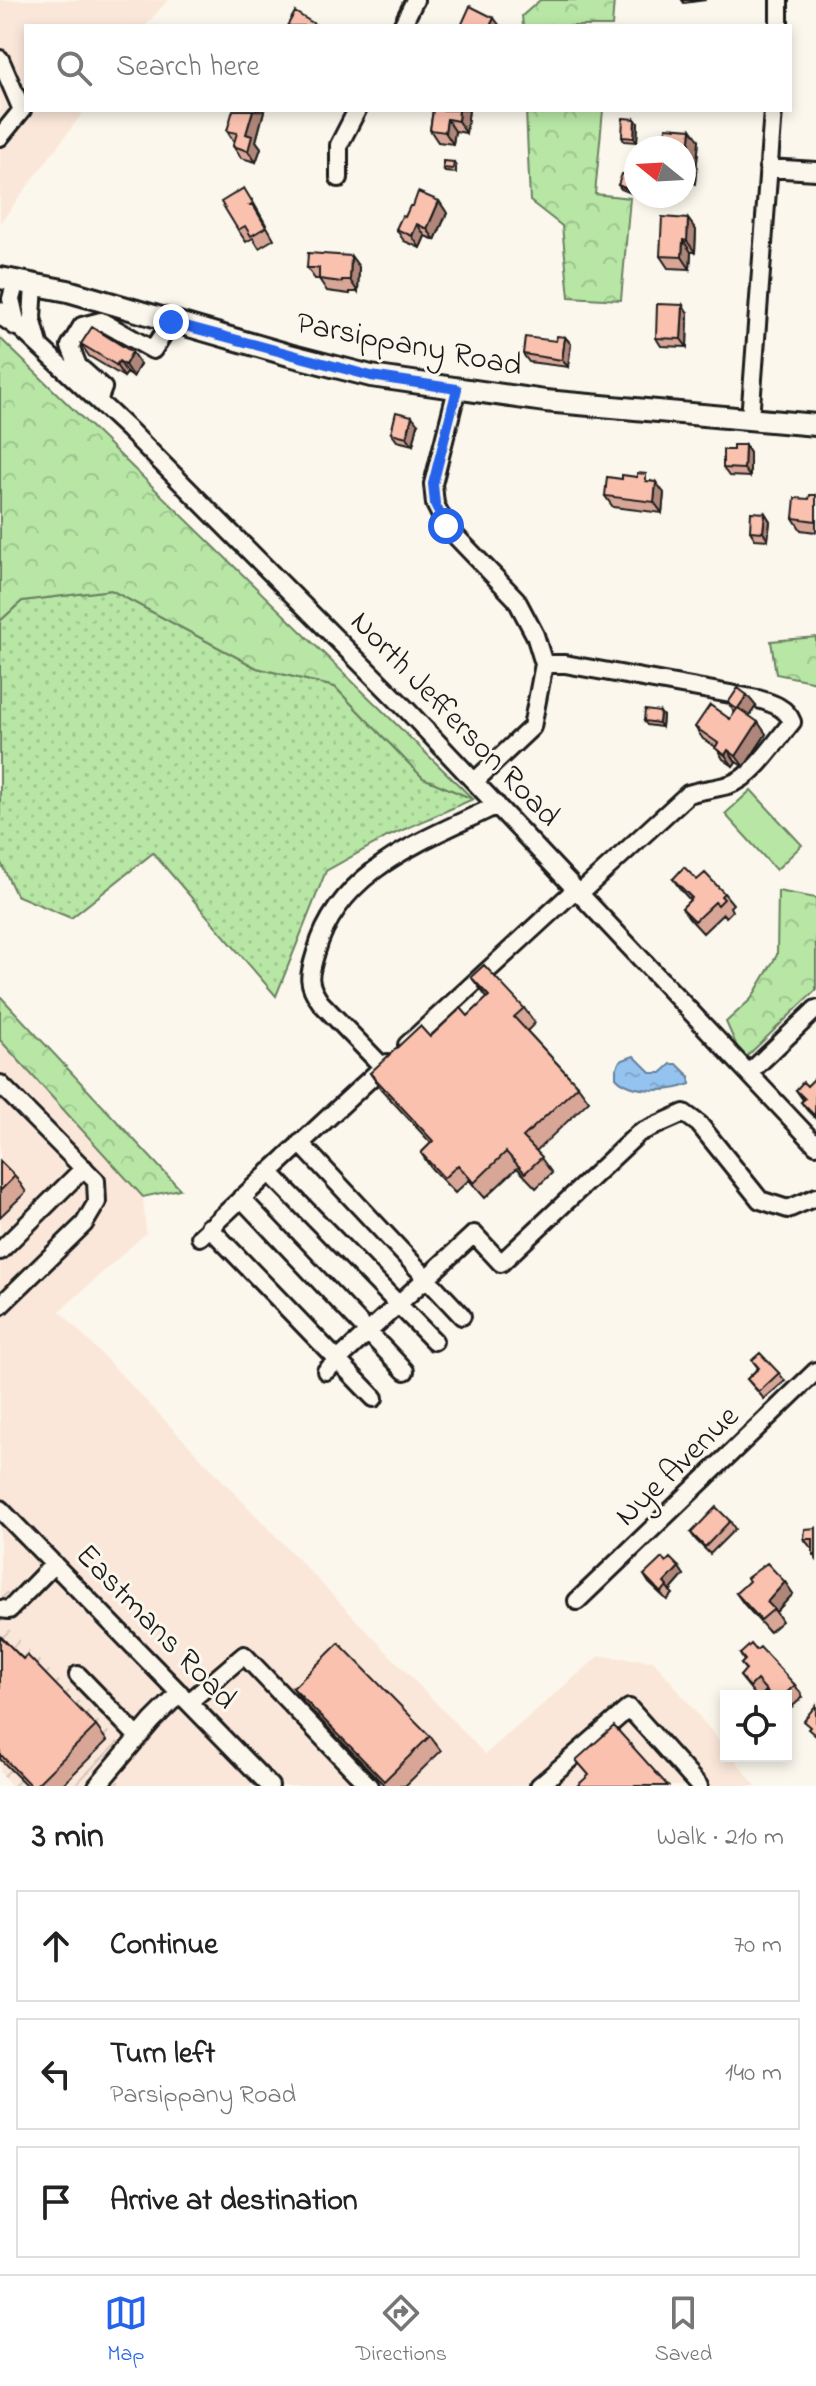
<!DOCTYPE html>
<html lang="en">
<head>
<meta charset="utf-8">
<style>
	body { margin:0; font-family:"Indie Flower",sans-serif; background:#f6f6f6; color:#222 }
	.controls { position:absolute; right:24px; bottom:24px; display:grid; overflow:hidden; border-radius:0px; box-shadow:0 4px 12px #0003 }
	.controls button { width:72px; height:72px; display:grid; place-items:center; padding:0; border:0; border-bottom:2px solid #e0e0e0; background:#fff; color:#222; font:40px sans-serif }
	.compass { position:absolute; left:624px; top:136px; width:72px; height:72px; border-radius:50%; background:#fff; box-shadow:0 4px 12px #0003; rotate:288deg }
	.stop { position:absolute; width:24px; height:24px; margin:-18px; border:6px solid #2563eb; border-radius:50%; background:#fff }
	.stop.end { background:#2563eb; border-color:#fff; box-shadow:0 2px 8px #0008 }
	.list { margin:0; padding:0; list-style:none }
	h2 { display:flex; justify-content:space-between; align-items:center; height:104px; margin:0; padding:0 32px; font-size:34px }
	h2 small { font-size:26px; font-weight:400; color:#767676 }
	.list li { display:grid; grid-template-columns:52px 1fr auto; gap:24px; align-items:center; box-sizing:border-box; height:112px; margin:0 16px 16px; padding:0 16px; border:2px solid #e0e0e0; border-radius:0px }
	.list b { display:block; font-size:30px; white-space:nowrap }
	.list p { margin:0; font-size:26px; white-space:nowrap; color:#767676 }
	.list em { font-size:26px; font-style:normal; color:#767676 }
	.icon { flex:none; width:44px; height:44px; fill:none; stroke:currentColor; stroke-width:2; stroke-linecap:round; stroke-linejoin:round }
	.map { position:relative; flex:none; width:816px; height:1786px; overflow:hidden }
	.search { position:absolute; background:#fff; box-shadow:0 4px 12px #0003; left:24px; right:24px; top:24px; height:88px; display:flex; align-items:center; gap:20px; box-sizing:border-box; padding:0 28px; border-radius:0px; color:#767676; font-size:30px }
	.sheet { height:488px; background:#fff }
	nav { display:flex; justify-content:space-around; align-items:center; box-sizing:border-box; height:112px; border-top:2px solid #e0e0e0; background:#fff; font-size:22px; color:#767676 }
	nav a { display:grid; justify-items:center; gap:4px }
	nav .on { color:#2563eb }
	.map>svg:first-child { display:block }
	.built { fill:#fbe7da }
	.industrial { fill:url(#industrial-furrows) }
	.grass { fill:url(#grass-dots); stroke:#6a8160; stroke-width:2 }
	.forest { fill:url(#forest-crowns); stroke:#6a8160; stroke-width:2 }
	.garden { fill:#b7e6a5; stroke:#6a8160; stroke-width:2 }
	.water { fill:url(#water-ripples); stroke:#65809b; stroke-width:2 }
	.lines { fill:none; stroke-linecap:round; stroke-linejoin:round }
	.minor-casing { stroke:#1c1c1c; stroke-width:22 }
	.major-casing { stroke:#1c1c1c; stroke-width:26 }
	.minor { stroke:#fbf7ec; stroke-width:16 }
	.major { stroke:#fbf7ec; stroke-width:20 }
	.wall { fill:#d7a696; stroke:#1c1c1c; stroke-width:2 }
	.shaded-wall { fill:#af877a; stroke:#1c1c1c; stroke-width:2 }
	.building { fill:#fac1af; stroke:#1c1c1c; stroke-width:2 }
	.route { stroke:#2563eb; stroke-width:10 }
	.labels { text-anchor:middle; dominant-baseline:central; stroke-width:6; stroke-linejoin:round; paint-order:stroke }
	.street-label { font-size:32px; fill:#1c1c1c; stroke:#fbf7ec }
</style>
</head>
<body>
<div class="map">
<svg width="816" height="1786" viewBox="0 0 816 1786">
	<defs>
		<pattern id="industrial-furrows" width="10" height="10" patternUnits="userSpaceOnUse" patternTransform="scale(2)"><rect width="10" height="10" fill="#fbe7da"/><path d="M-1 1l2-2M0 10L10 0M9 11l2-2" fill="none" stroke="#d7c6ba"/></pattern>
		<pattern id="grass-dots" width="8" height="8" patternUnits="userSpaceOnUse" patternTransform="scale(2)"><rect width="8" height="8" fill="#b7e6a5"/><path d="M2 2h.1M6 6h.1" fill="none" stroke="#9dc58d" stroke-width="1.8" stroke-linecap="round"/></pattern>
		<pattern id="forest-crowns" width="20" height="18" patternUnits="userSpaceOnUse" patternTransform="scale(2)"><rect width="20" height="18" fill="#b7e6a5"/><path d="M2 6a3 3 0 1 1 6 0M12 15a3 3 0 1 1 6 0" fill="none" stroke="#9dc58d"/></pattern>
		<pattern id="water-ripples" width="26" height="14" patternUnits="userSpaceOnUse" patternTransform="scale(2)"><rect width="26" height="14" fill="#95c3f0"/><path d="M2 4q2-2 4 0t4 0M15 11q2-2 4 0t4 0" fill="none" stroke="#80a7cd"/></pattern>
	</defs>
	<rect width="100%" height="100%" fill="#fbf7ec"/>
	<filter id="ink" filterUnits="userSpaceOnUse"><feTurbulence type="fractalNoise" baseFrequency=".0125" numOctaves="2"/><feDisplacementMap in="SourceGraphic" scale="16" xChannelSelector="R" yChannelSelector="G"/><feConvolveMatrix kernelMatrix="1 2 1 2 8 2 1 2 1" color-interpolation-filters="sRGB"/></filter>
	<g filter="url(#ink)">
		<path class="built" d="M0 0H168L145 26H26V110H85L0 223Z
			M0 1040 143 1197 146 1233 60 1311 485 1754 599 1656 654 1661 726 1749V1756H732L756 1786H12L0 1772Z"/>
		<path class="industrial" d="M0 1585 24 1608 8 1628 136 1760 117 1779 123 1786H12L0 1772Z"/>
		<path class="grass" d="M111 590 257 668 335 687 423 778 473 799 387 837 326 871 276 996 153 853 71 918 16 895 0 861V621L22 601Z"/>
		<path class="forest" d="M540 0H614L612 26H523L522 16Z
			M526 110H603L595 194 630 198 621 300 569 297 562 226 530 201Z
			M0 338 473 799 423 778 335 687 257 668 111 590 22 601 0 621Z
			M816 637V682L776 674 771 641Z
			M778 891 816 898V990L743 1060 726 1022 751 999 777 955Z
			M0 996 180 1189 143 1197 0 1040Z"/>
		<path class="garden" d="M751 790 802 845 776 870 725 814Z"/>
		<path class="water" d="M634 1056 651 1073H661L671 1064H677L690 1077V1084C671 1092 630 1094 616 1077V1069L620 1061Z"/>
		<g class="lines">
			<defs>
				<path id="minor" d="M779 0V26
					M402 26 415 0
					M0 59 22 110 0 137
					M768 168 816 171
					M339 178V145L357 110
					M16 281 11 299 17 325 129 430 407 710 816 1145
					M34 284 32 318 39 344
					M457 389 433 484 435 504 446 526 516 599 535 635 544 664 532 727 475 781
					M98 401 103 388 78 366 70 346 82 326 101 321 153 350 171 322
					M750 419 773 110
					M544 664H565L758 699C772 703 787 708 792 722 777 740 753 777 731 784 717 789 703 789 688 794L580 893
					M407 1045 576 889
					M383 1067 321 1003C306 983 309 975 316 952 340 867 427 840 497 805
					M749 1073 816 1009
					M0 1084 96 1181 97 1202 84 1224 0 1306
					M300 1143 462 1316
					M269 1172 434 1341
					M241 1198 405 1371
					M209 1227 374 1398
					M200 1237 387 1063
					M0 1251 84 1168
					M326 1371 474 1234 501 1263 639 1133 684 1113 699 1124 760 1200 788 1209 816 1197
					M0 1509 270 1786
					M577 1601 816 1371
					M0 1609 9 1610 54 1564
					M78 1675 138 1737
					M189 1702 244 1655 369 1786
					M97 1786 152 1721 180 1693
					M539 1786 629 1708 699 1786"/>
				<path id="major" d="M0 278 68 291 289 355 371 376 545 401 816 425
					M0 313 17 325"/>
			</defs>
			<use href="#minor" class="minor-casing"/>
			<use href="#major" class="major-casing"/>
			<use href="#minor" class="minor"/>
			<use href="#major" class="major"/>
		</g>
		<path class="wall" d="M682 0H706L684 3Z
			M433 110H469L466 133 455 131 453 144 438 142 430 130Z
			M264 111 256 141 261 148 256 162 241 158 233 146 234 142 227 131Z
			M635 119 638 123 637 142 624 141 622 137Z
			M699 140 695 183 684 182V148Z
			M454 162 456 166V173L445 172 443 168Z
			M633 178 636 180V195L621 189 618 185Z
			M252 200 274 239 259 248 253 238 246 242 238 230Z
			M439 201 447 213 435 240 425 236 420 248 404 241 396 229 413 206Z
			M688 219 696 230 695 252H691L690 269 668 268 660 256Z
			M351 256 359 267 358 292H350V294L327 291 319 279H315L307 268Z
			M688 313 687 347 661 346 656 338Z
			M565 337 571 344 568 367 529 362 523 354Z
			M81 344 140 364 133 377 127 373 124 377 89 356Z
			M418 424 413 445 397 441 391 433Z
			M745 445 750 453V477L729 476 723 468 733 450Z
			M651 481 664 493 662 513 613 507 605 496Z
			M816 495V532L801 530 793 518 809 499Z
			M765 513 770 521 768 540 755 539 750 531Z
			M728 703 756 706 749 716 766 734 744 767 736 762 733 766 723 759 716 747 703 739 695 727 730 719 735 713Z
			M663 716 662 727 647 725 644 721Z
			M673 879 697 880 724 893 733 904 730 907 732 911 726 917 723 914 703 933 690 919 682 908 690 900 681 890Z
			M471 977 524 1008 535 1023 527 1031 578 1086 589 1101 536 1151 552 1173 536 1188 517 1168 485 1198 469 1180 455 1193 431 1168 421 1153 431 1143 381 1089 370 1073 430 1037 468 1016 487 998Z
			M816 1079V1119L807 1110 801 1102 803 1100 796 1090 807 1086Z
			M0 1161 15 1176 26 1192 0 1217Z
			M752 1360 779 1373 785 1381 764 1399 747 1379 758 1368Z
			M730 1521 735 1529 710 1554 696 1540 691 1533Z
			M816 1528V1559L813 1554V1550L804 1539Z
			M666 1562 684 1575 670 1591 673 1594 667 1600 649 1583 644 1575Z
			M785 1582 793 1594 776 1612 782 1621 769 1632 744 1604 736 1593Z
			M0 1636 23 1659 96 1726 107 1741 61 1786H27L0 1759Z
			M756 1650 795 1685 803 1697 786 1712V1696H768L765 1692 761 1696H756L740 1676 746 1670 741 1664 744 1661 740 1654Z
			M293 1688 430 1736 441 1751 405 1786H385L304 1703Z"/>
		<path class="shaded-wall" d="M494 18 500 26H490Z
			M253 110 264 111 256 141 261 148 256 162 248 151 246 134Z
			M459 110H469L466 133 458 121Z
			M447 119 455 131 453 144 445 132Z
			M635 119 638 123 637 142 634 138Z
			M691 129 699 140 695 183 687 172Z
			M439 201 447 213 435 240 427 229Z
			M688 219 696 230 695 252 687 241Z
			M417 224 425 236 420 248 412 236Z
			M683 240 691 252 690 269 682 257Z
			M351 256 359 267 358 292 350 280Z
			M683 305 688 313 687 347 681 339Z
			M565 337 571 344 568 367 562 360Z
			M132 352 140 364 133 377 125 365Z
			M119 361 127 373 124 377 116 365Z
			M412 416 418 424 413 445 407 437Z
			M745 445 750 453V477L744 469Z
			M656 482 664 493 662 513 654 502Z
			M765 513 770 521 768 540 763 532Z
			M747 695 756 706 746 720 738 708Z
			M660 712 663 716 662 727 659 723Z
			M758 722 766 734 744 767 736 756Z
			M728 750 736 762 733 766 725 755Z
			M679 1567 684 1575 670 1591 664 1583Z
			M785 1582 793 1594 776 1612 767 1602Z"/>
		<path class="building" d="M470 6 494 18 490 26H461Z
			M295 12 316 25 315 26H287Z
			M233 110H253L246 134 252 136 248 151 233 146 237 133 227 131Z
			M433 110H459L458 121 447 119 445 132 430 130Z
			M623 118 635 119 634 138 622 137Z
			M666 127 691 129 687 172 684 171V148H664Z
			M443 161 454 162 453 169 443 168Z
			M622 174 630 175 629 177 636 180V187L634 192 618 185Z
			M244 188 253 203 250 205H253L266 227 251 236 245 226 238 230 221 202Z
			M418 192 439 201 427 229 417 224 412 236 396 229 402 216 405 217 410 206H413Z
			M662 217 688 219 687 241 683 240 682 257 660 256Z
			M308 253 351 256 350 280H342V282L319 279V268H307Z
			M657 304 683 305 681 339 656 338Z
			M92 327 132 352 125 365 119 361 116 365 81 344Z
			M557 336 565 337 562 360 523 354 525 337 556 341Z
			M396 412 412 416 407 437 391 433Z
			M733 445H745L744 469 723 468V450H733Z
			M637 473 646 474V481L656 482 654 502 605 496 607 477 622 479V475L637 477Z
			M810 495H816V521L793 518 795 498 809 499Z
			M751 512 765 513 763 532 750 531Z
			M738 688 747 695 738 708 758 722 736 756 728 750 725 755 715 748 718 743 695 727 710 705 730 719 737 709 728 703Z
			M645 710 660 712 659 723 644 721Z
			M684 867 697 880 705 873 724 893 721 896 724 899 718 905 715 902 695 921 682 908 692 898 673 879Z
			M484 965 524 1008 514 1017 578 1086 523 1137 542 1157 525 1173 506 1152 474 1183 458 1165 444 1178 421 1153 433 1141 370 1073 420 1026 430 1037 461 1008 468 1016 489 996 471 977Z
			M815 1078 816 1079 815 1116 801 1102 805 1099 796 1090 803 1082 807 1086Z
			M0 1161 15 1176 0 1191Z
			M760 1353 779 1373 759 1392 747 1379 759 1368 752 1360Z
			M716 1507 730 1521 705 1547 691 1533Z
			M816 1528V1554H813V1539H804L805 1529Z
			M662 1558 666 1562 670 1558 679 1567 664 1583 667 1586 661 1593 644 1575Z
			M767 1563 785 1582 767 1602 774 1609 761 1620 736 1593 749 1581 747 1578Z
			M0 1636 23 1659 27 1655 96 1726 35 1786H31L0 1754Z
			M339 1643 430 1736 384 1781 293 1688Z
			M751 1644 756 1650 760 1647 795 1685 783 1696H771L757 1680 750 1687 740 1676 746 1669 741 1664 745 1660 740 1654Z
			M816 1705V1736L808 1729 810 1727 803 1721Z
			M614 1726 668 1786H577L589 1775 576 1760Z"/>
	</g>
	<g class="lines" filter="url(#ink)">
		<path class="route" d="M171 322 371 376 457 389 433 484 435 504 446 526"/>
	</g>
	<g class="labels">
		<g class="street-label">
			<text transform="translate(409 346) rotate(11)">Parsippany Road</text>
			<text transform="translate(454 720) rotate(46)">North Jefferson Road</text>
			<text transform="translate(678 1467) rotate(-44)">Nye Avenue</text>
			<text transform="translate(155 1628) rotate(46)">Eastmans Road</text>
		</g>
	</g>
</svg>
<div class="controls">
<button><svg class="icon" aria-label="locate" viewBox="0 0 24 24"><circle cx="12" cy="12" r="6"/><path d="M12 2v4M12 18v4M2 12h4M18 12h4"/></svg></button>
</div>
<svg class="compass" viewBox="-18 -18 36 36"><path d="M0-13l5 13h-10z" fill="#e53935"/><path d="M0 13l5-13h-10z" fill="#767676"/></svg>
<div class="stop" style="left:446px;top:526px"></div>
<div class="stop end" style="left:171px;top:322px"></div>
<div class="search"><svg class="icon" aria-label="search" viewBox="0 0 24 24"><circle cx="10" cy="10" r="6"/><path d="M15 15l6 6"/></svg>Search here</div>
</div>
<section class="sheet">
<h2>3 min<small>Walk · 210 m</small></h2>
<ul class="list">
<li><svg class="icon" aria-label="ahead" viewBox="0 0 24 24"><path d="M12 20V5M6 11l6-6 6 6"/></svg><div><b>Continue</b></div><em>70 m</em></li>
<li><svg class="icon" aria-label="left" viewBox="0 0 24 24"><path d="M17 20v-9H6M10 6l-5 5 5 5"/></svg><div><b>Turn left</b><p>Parsippany Road</p></div><em>140 m</em></li>
<li><svg class="icon" aria-label="arrive" viewBox="0 0 24 24"><path d="M6 21V4h12l-3 4 3 4H6"/></svg><div><b>Arrive at destination</b></div></li>
</ul>
</section>
<nav>
<a class="on"><svg class="icon" aria-label="map" viewBox="0 0 24 24"><path d="M3 6l6-2 6 2 6-2v14l-6 2-6-2-6 2zM9 4v14M15 6v14"/></svg>Map</a>
<a><svg class="icon" aria-label="directions" viewBox="0 0 24 24"><path d="M12 3l9 9-9 9-9-9zM9 14v-3h6M13 9l2 2-2 2"/></svg>Directions</a>
<a><svg class="icon" aria-label="saved" viewBox="0 0 24 24"><path d="M7 4h10v16l-5-4-5 4z"/></svg>Saved</a>
</nav>
</body>
</html>
